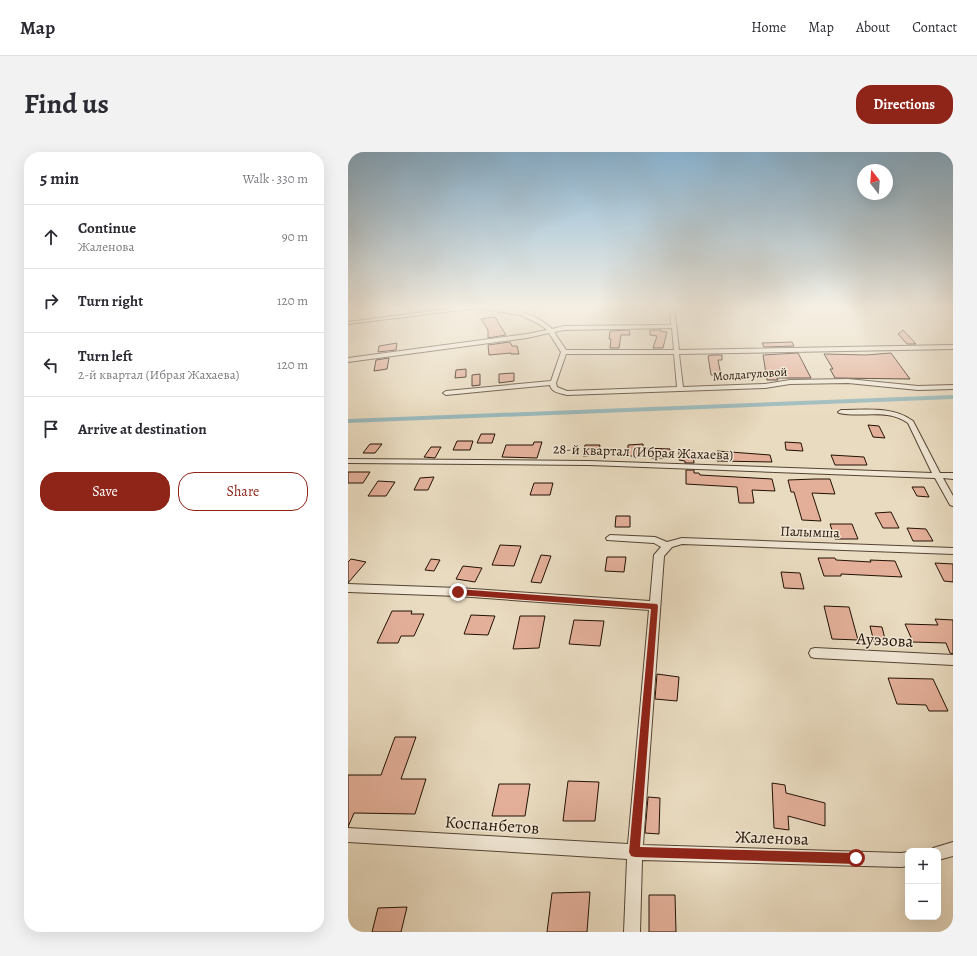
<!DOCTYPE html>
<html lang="en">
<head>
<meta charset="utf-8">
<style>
	body { margin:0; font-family:Alegreya,serif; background:#f2f2f3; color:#2b2b33 }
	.controls { position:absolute; right:12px; bottom:12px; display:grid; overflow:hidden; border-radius:8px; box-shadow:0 4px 16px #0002 }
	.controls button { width:36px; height:36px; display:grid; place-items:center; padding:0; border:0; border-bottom:1px solid #e1e1e2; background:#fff; color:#2b2b33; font:20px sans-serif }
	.compass { position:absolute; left:509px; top:12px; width:36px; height:36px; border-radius:50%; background:#fff; box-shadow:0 4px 16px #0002; rotate:343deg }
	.stop { position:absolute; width:12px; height:12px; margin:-9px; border:3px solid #8f2418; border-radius:50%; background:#fff }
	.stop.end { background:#8f2418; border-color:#fff; box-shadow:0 1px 4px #0008 }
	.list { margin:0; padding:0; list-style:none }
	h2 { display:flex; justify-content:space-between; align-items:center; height:52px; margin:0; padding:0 16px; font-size:17px }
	h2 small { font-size:13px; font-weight:400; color:#7c7c81 }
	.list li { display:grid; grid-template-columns:26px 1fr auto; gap:12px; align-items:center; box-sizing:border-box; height:64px; padding:0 16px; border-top:1px solid #e1e1e2 }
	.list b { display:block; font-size:15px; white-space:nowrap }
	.list p { margin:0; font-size:13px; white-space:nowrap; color:#7c7c81 }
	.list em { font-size:13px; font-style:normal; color:#7c7c81 }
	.actions { display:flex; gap:8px; padding:12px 16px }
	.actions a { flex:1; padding:9px 0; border:1px solid #8f2418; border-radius:16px; text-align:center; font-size:14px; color:#8f2418 }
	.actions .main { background:#8f2418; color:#fff }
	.icon { flex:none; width:22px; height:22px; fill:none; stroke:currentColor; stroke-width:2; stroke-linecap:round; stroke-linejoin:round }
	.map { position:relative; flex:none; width:605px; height:780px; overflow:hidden; border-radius:16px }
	header { display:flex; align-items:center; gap:24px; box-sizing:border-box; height:56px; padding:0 20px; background:#fff; border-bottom:1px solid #e1e1e2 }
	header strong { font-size:19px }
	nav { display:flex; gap:22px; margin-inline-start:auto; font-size:14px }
	.intro { display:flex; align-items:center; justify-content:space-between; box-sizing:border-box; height:96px; padding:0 24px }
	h1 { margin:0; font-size:28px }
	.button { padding:10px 18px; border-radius:16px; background:#8f2418; color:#fff; font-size:14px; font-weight:700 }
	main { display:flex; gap:24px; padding:0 24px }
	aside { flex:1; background:#fff; border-radius:16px; box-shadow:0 4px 16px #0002 }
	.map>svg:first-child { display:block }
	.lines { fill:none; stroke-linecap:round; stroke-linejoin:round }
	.canal { fill:#9ab9bb; fill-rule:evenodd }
	.building { fill:#e3af99; stroke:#231104 }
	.minor-casing { stroke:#544433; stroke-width:2 }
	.minor { fill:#f1e8d6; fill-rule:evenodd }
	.route { fill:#8f2418 }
	.labels { text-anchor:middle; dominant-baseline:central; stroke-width:3; stroke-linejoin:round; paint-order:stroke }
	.far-street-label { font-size:12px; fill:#231104; stroke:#f1e8d6 }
	.street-label { font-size:14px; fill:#231104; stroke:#f1e8d6 }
	.near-street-label { font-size:17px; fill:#231104; stroke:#f1e8d6 }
</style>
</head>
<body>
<header>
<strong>Map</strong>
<nav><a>Home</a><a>Map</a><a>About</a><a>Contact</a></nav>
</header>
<div class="intro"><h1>Find us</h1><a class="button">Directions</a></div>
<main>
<aside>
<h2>5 min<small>Walk · 330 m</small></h2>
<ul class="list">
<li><svg class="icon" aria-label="ahead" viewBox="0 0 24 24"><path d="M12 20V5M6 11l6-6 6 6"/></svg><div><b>Continue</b><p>Жаленова</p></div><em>90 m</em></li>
<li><svg class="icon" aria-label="right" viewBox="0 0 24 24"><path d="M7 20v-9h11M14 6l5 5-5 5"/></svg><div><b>Turn right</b></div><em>120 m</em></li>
<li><svg class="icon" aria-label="left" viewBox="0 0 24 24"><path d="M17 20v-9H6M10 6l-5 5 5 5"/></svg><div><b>Turn left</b><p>2-й квартал (Ибрая Жахаева)</p></div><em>120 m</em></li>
<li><svg class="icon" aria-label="arrive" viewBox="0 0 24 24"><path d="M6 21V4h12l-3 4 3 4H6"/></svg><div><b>Arrive at destination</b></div></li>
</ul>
<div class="actions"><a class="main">Save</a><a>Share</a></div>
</aside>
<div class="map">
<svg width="605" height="780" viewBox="0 0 605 780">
	<rect width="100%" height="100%" fill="#e9dbc0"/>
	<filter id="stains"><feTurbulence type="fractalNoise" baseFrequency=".005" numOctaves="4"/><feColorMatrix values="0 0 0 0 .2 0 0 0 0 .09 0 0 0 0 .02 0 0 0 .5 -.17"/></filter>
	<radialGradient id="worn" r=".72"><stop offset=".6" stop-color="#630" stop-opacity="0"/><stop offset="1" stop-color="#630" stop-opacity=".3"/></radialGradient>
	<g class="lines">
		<path class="canal" d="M605 243V247L0 271V267Z"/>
	</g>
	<path class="building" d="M147 165 158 183 140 186V178L133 167Z
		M281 178 282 183H273L271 196H262L263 187H261L262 179Z
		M302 178H313L312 179 319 180 315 196H305L309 184 302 183Z
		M555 178 568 192H559L550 182Z
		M162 190 164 194H169L171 202H163V201L141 203 140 193Z
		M444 190 446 194 416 195 414 191Z
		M49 191 48 198 30 200 31 194Z
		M450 201 463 226H429L430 228H419L415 203Z
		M543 201 562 227 487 226 482 217H485L476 202 518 203Z
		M364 203H374V208H370L373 223H363L360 204Z
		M41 206 39 217 26 219 28 208Z
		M118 217V225L107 226 108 218Z
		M166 221V229L151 231V222Z
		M132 222V233L124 234V223Z
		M520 273 531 274 537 286 525 285Z
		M133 282H147L144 291H129Z
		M109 289H125L122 298H105Z
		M186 290H194L189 306 154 305 158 293H185Z
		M437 290 453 291 455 299 438 298Z
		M22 292H34L27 301H15Z
		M295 292V296L322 297V303H316V306H303L304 304H280V293Z
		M237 293H252L250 303 235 304Z
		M83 295H93L87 306 76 305Z
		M331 299H345L346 311H337V309L331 308Z
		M369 299 422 303 424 310 369 309Z
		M483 303 516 305 519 313H487Z
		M338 318H346V321H351L352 323 424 327 427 339 404 338 406 351H391L389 335 338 332Z
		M0 320H22L15 331H0Z
		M86 325 80 338H66L72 326Z
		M467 327H482L487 342 464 341 473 369 454 368 446 340H443L440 328Z
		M30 329 47 330 38 344H20Z
		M186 331H205L202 343H182Z
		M564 335H576L581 345 569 344Z
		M543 360 551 376H535L527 361Z
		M268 364H282V375H267Z
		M482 372H504L510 387H487Z
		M559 376 578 377 585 389H565Z
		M152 393 173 394 166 414 144 413Z
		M193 403 203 404 193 431 183 430Z
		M259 405H278L276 420 257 419Z
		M470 406H487L488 408 523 410 522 408 547 409 554 425 493 422V424H476Z
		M3 407 18 410 0 431V410Z
		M83 407 92 408 86 419 77 418Z
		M587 411 605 412V430L596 429Z
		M115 414 134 416 127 430 108 427Z
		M433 420 452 421 456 437 436 436Z
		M476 454 501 455 510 488 484 487Z
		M44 459H64L63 462H76L66 484H53L50 491H29Z
		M123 463 147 464 140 483 116 482Z
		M172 464H197L191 496 165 497Z
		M587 467 605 468V502L602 501 598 491 565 490 557 472 590 473Z
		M226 468 256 469 252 494 221 492Z
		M522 474 534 475 538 491 526 490Z
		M309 522 331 525 329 549 307 547Z
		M540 526 585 527 600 559H581L578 553 549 552Z
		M47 585H68L53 627H78L67 662 6 661 0 675V623H33Z
		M220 629 251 630 247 669H215Z
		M424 631 437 633 438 641 477 651V674L440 664 441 678 426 676Z
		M151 632H182L177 664H144Z
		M300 645 312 646 311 682 297 681Z
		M242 740 239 780H199L204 741Z
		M301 743H327L328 780H301Z
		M59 755 53 780H24L30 756Z"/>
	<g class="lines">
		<defs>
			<path id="minor" d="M123 154C150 154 184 157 204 177L216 174 323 173 322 154H326L331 198 605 193V197L331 202 335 235 417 232 442 228 500 227 570 234 605 233V237L570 238 500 231 442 232 417 236 219 243C212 241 204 241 202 233L98 243 95 241 98 239 203 229 213 200 201 181 179 186 0 210V206L179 182 199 178 191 172 173 163 128 156 0 172V170ZM324 176 326 198H218L206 180 216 178ZM218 202H326L329 235 219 239 209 235 208 231Z
				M493 258C517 258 545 254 565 269L592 321H605V327L595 326 605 344V354L602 353 587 326 241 313 0 311V307L241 309 584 321 560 271C539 256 514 266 491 261L490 260Z
				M262 383 307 385 319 390 334 386 605 396V402L334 392 324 395 316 404 295 693 553 701 560 700V714L553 715 294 708 292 780H276L279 707 0 690V676L280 692 301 458 110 444 0 440V432L110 436 302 449 306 403 313 395 306 391 259 388 258 386Z
				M467 496 605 503V513L467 506 463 505 461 501 463 497Z
				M605 690V704L590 708V699H583L585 696Z"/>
		</defs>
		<use href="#minor" class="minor-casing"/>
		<use href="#minor" class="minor"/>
	</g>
	<linearGradient id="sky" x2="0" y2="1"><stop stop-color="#89b6d6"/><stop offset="0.59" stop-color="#f5efe3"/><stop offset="1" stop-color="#f5efe3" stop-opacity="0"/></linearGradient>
	<rect width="605" height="263" fill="url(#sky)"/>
	<path class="route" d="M110 437 309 452 310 454 292 695 508 701 511 703 513 706 511 710 508 712 287 705 283 704 281 700 303 457 110 443 107 440Z"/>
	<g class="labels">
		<g class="far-street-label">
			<text transform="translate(402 222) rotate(-4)">Молдагуловой</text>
		</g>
		<g class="street-label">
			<text transform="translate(295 300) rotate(2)">28-й квартал (Ибрая Жахаева)</text>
			<text transform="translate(462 380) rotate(2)">Палымша</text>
		</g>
		<g class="near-street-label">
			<text transform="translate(537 488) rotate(3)">Ауэзова</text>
			<text transform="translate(144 673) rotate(4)">Коспанбетов</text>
			<text transform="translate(424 686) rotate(2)">Жаленова</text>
		</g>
	</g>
	<rect width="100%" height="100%" filter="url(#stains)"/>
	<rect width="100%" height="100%" fill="url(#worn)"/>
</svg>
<div class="controls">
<button>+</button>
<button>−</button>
</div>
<svg class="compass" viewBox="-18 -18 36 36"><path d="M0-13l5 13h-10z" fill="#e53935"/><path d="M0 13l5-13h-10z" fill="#7c7c81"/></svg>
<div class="stop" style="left:508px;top:706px"></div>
<div class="stop end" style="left:110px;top:440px"></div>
</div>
</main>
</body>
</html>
